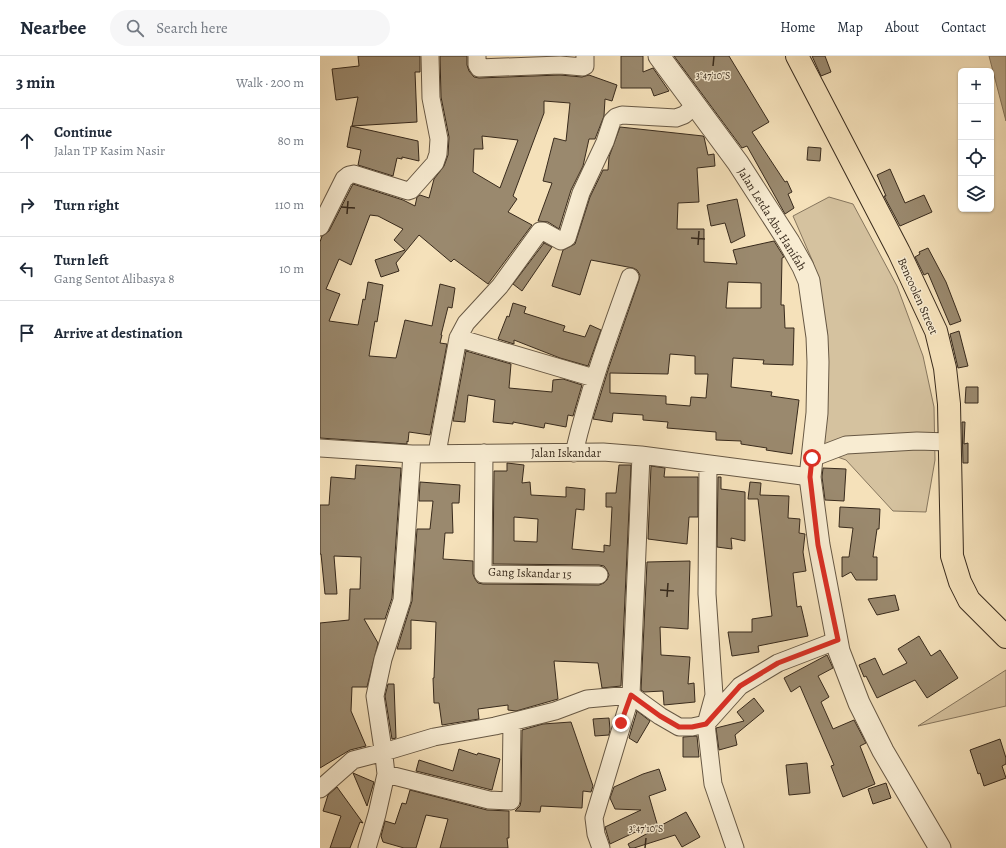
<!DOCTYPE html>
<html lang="en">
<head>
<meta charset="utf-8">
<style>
	body { margin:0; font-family:Alegreya,serif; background:#f6f6f7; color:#1f2937 }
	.controls { position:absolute; right:12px; top:12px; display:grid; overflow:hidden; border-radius:6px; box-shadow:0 1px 3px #0004 }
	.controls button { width:36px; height:36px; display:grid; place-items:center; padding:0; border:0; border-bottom:1px solid #e0e1e3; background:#fff; color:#1f2937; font:20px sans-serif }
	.stop { position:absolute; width:12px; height:12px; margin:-9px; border:3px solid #d93025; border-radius:50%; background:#fff }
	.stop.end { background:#d93025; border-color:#fff; box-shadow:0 1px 4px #0008 }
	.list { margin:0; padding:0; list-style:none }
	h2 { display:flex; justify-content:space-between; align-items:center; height:52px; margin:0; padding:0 16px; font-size:17px }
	h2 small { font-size:13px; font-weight:400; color:#747a83 }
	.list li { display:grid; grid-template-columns:26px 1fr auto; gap:12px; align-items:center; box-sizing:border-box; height:64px; padding:0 16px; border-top:1px solid #e0e1e3 }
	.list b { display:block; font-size:15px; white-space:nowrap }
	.list p { margin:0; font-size:13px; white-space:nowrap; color:#747a83 }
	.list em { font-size:13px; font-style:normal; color:#747a83 }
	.icon { flex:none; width:22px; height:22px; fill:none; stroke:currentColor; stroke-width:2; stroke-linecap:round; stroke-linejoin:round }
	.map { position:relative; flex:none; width:686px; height:792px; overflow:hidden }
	header { display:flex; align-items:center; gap:24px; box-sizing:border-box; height:56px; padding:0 20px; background:#fff; border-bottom:1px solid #e0e1e3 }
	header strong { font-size:19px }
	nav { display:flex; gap:22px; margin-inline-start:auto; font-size:14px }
	.search { width:280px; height:36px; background:#f6f6f7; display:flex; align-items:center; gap:10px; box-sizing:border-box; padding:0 14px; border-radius:22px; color:#747a83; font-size:15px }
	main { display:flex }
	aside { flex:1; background:#fff }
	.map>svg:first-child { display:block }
	.green { fill:#d5c29f; stroke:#86765e }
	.water { fill:#b5a384; stroke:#83735a }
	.building { fill:#9a896e; stroke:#382a1c; fill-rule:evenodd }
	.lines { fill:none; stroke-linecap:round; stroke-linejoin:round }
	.minor-casing { stroke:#675844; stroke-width:19 }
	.tertiary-casing { stroke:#675844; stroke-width:23 }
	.primary-casing { stroke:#382a1c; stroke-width:24 }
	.minor { stroke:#f8ecd2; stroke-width:17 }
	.tertiary { stroke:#f8ecd2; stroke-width:21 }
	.primary { stroke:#f5e1ba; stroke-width:22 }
	.route { stroke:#d93025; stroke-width:5 }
	.ticks { fill:none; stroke:#382a1c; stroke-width:1.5 }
	.labels { text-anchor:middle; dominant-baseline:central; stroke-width:3; stroke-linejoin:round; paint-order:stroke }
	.street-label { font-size:12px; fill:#382a1c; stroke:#f8ecd2 }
	.ticks-label { font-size:10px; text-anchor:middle; fill:#382a1c; stroke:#f8ecd2; stroke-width:3; stroke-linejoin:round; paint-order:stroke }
</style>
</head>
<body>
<header>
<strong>Nearbee</strong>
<div class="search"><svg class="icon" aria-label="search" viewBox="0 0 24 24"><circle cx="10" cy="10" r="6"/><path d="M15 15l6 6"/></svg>Search here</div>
<nav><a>Home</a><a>Map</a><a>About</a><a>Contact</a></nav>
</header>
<main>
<aside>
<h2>3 min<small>Walk · 200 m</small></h2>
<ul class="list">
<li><svg class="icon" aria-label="ahead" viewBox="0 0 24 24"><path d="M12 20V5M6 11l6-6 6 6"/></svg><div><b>Continue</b><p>Jalan TP Kasim Nasir</p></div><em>80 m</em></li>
<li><svg class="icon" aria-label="right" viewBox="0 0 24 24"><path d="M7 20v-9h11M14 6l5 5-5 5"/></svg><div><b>Turn right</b></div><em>110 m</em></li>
<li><svg class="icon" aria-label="left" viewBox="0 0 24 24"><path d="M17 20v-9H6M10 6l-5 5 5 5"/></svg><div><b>Turn left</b><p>Gang Sentot Alibasya 8</p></div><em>10 m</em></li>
<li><svg class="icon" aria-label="arrive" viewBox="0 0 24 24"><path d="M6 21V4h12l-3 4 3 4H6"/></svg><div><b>Arrive at destination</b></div></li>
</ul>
</aside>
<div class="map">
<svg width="686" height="792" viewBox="0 0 686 792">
	<rect width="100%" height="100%" fill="#f5e1ba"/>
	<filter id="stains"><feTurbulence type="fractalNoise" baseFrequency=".005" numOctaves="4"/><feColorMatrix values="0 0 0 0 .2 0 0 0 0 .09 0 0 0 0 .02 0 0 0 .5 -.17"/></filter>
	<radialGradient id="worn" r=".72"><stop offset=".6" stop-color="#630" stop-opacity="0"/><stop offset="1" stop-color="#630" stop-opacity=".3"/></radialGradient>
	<path class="green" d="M509 141 533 148 577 230 603 300 614 351 615 404 606 456 573 455 526 404 495 393 501 319 507 275 493 206 473 160Z
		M686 614V650L598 670Z"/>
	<path class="water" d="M669 0H686V65Z"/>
	<path class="building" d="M38 0H100V16H95L97 66 32 70 38 41 16 44 12 13 39 10Z
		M120 0H147V9L149 15 154 21 159 22 240 19 262 21 269 19 297 29 292 45 285 43 284 60 275 83H269L263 110 251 134 239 173 228 166 218 165 232 127 223 125 234 82 246 85 250 47 224 45V57L193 140 197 143 188 156 212 169 168 228 134 203 131 206 99 179 76 207 79 215 61 221 55 204 85 194 74 184 83 173 58 160 50 159 31 209 19 203 6 233 20 238 9 265 38 269 43 243 45 244 48 226 63 229 57 266 55 265 49 300 76 302 85 264 112 270 120 228 135 232 132 252 128 251 121 279H122L120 287 127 288 110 379 89 376 88 386 87 385V388L0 382V186L2 180 9 175 33 128 83 144 95 150 97 141 100 139 109 142 114 123 124 110 128 99 129 81 121 41ZM162 80 198 84 180 132 153 116 154 93H163Z
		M301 0H323V16L333 12 349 35 334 40 331 32H301Z
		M354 0H409L449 66 432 76 465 126 467 125 472 136 468 138 474 152 465 158 427 90 422 92Z
		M492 0H505L511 16 501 20Z
		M31 70 98 85 99 105 82 101V103L77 102 73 120 38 109 41 94 27 91Z
		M300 71 383 80 384 81 388 99 394 98 395 110 377 112 379 146 358 147 357 173H384V206L417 208 413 194 454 185 464 201 462 202 461 249H464L465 272H474L473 309 443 308 444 304 413 302 411 331 452 336 451 340 479 344 472 398 446 394 447 392 421 388V385L396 384V376L347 372 348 366 323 364V359L293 357 292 366 273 363 289 311 319 224 320 219 317 214 313 212 271 204 260 239 232 230 243 194 255 188 270 141 283 114H288L289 101ZM408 226 441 227V252H406ZM350 298 375 300V318H388L386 342 371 341 370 350 346 348V340L290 337V317L348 318Z
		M488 91 501 92 500 105 487 104Z
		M570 113 585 147 604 139 612 156 580 170 564 140H566L557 119Z
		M417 143 425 180 411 187 405 167 391 170 387 149Z
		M224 187 232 191 202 235 193 228Z
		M608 192 626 226 641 265 630 269 608 217 604 219 595 201 600 198 599 196Z
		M193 247 206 251 204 257 245 270 243 275 265 281 270 269 281 274 268 310 240 302 194 284V288L178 283 187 260 189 261Z
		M639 275 648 310 638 312 630 278Z
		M146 295 191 308 189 332 232 336 233 324 243 323 262 329 253 360 248 359 246 371 225 367 224 372 193 366V368L173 366 175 344 148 339 145 366 133 365Z
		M646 331H658V347H645Z
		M642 366H645L644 388 648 387V407H643Z
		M187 407 204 409 202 427 210 426 211 439 246 441V431L265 433 264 454 256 453 252 493 284 496V489L290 490 292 451H286V437H296L299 409H311L301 630 282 632 278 607 234 605 238 643 196 655 188 654V649L158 653 159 663 122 669 119 647H114L113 622H114L116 566 91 564V593H77L92 545 97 473H110L113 445H99L100 426 140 429 139 447H132L133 477H125L123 503 153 505V518L155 523 158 527 163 528 279 529 284 527 287 524 289 519 287 514 284 510 279 509 173 508 174 415H187ZM194 461 218 463 217 486 194 485Z
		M36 409 81 412 72 542 65 563H44L58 587 47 631H32L31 655 46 690 30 694 0 712V567L29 564 30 533H40L41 501 14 500 17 538H5L1 498H0V449H9L11 421 35 423Z
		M331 410 345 412 344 421H378V461H369L367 488 328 483Z
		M503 412 526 413 524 445 505 444 502 421Z
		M398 421H401V433L425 436V485L411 482 412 493 397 491Z
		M430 426 441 427 440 439 469 440 468 462 480 463 479 477 485 478 483 496 486 515 473 517 477 551 481 550 488 580 438 590 439 596 412 600 408 576H432V563L452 560 438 443H428Z
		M520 451 560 453 559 473H557L553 501H557V524H536L531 516 522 521V501H529L533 472 519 471Z
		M370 505 368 573 340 571 341 599 370 601 368 628 374 627 375 646 344 649 343 635 324 636 321 634 327 506Z
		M575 539 579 554 557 559 548 543Z
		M599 580 611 600 620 594 638 622 607 642 595 624 557 642 546 620 544 621 539 609 555 602 563 619 587 607 578 593Z
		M507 599 513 612 498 620 509 641 501 646 513 673 534 664 546 687 540 690 555 728 523 741 511 710 514 709 480 630 471 636 464 622Z
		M68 628H74L76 682 72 683 65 640Z
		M434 642 444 655 415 679 417 689 399 694 396 672 424 665 417 656Z
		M317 655 330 665 317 687 309 682Z
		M289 662 290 673 289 679 275 680 273 663Z
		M251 666 273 730 271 736 263 735 262 752 221 750 220 756 195 755 200 750 201 745 202 674 223 668Z
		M377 680 379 701H363V681Z
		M680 683 686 702V708L682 710 686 722 664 730 660 717 658 718 650 694Z
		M139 693 157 699 158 697 180 703 172 734 96 715 99 704 133 715Z
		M487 707 490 737 469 739 466 709Z
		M339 713 346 734 329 740 338 771 366 756 380 781 362 791 355 779 314 792H310L308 788 328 777 326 771 290 788 285 771 321 754 295 753 290 742 294 731 323 718Z
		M33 717 54 726 47 750Z
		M566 727 571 742 553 748 548 733Z
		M17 731 43 767 40 766 30 792H10L21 760 3 755 8 739Z
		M90 734 167 754 189 755V782H187L188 792H120L128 763 106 759 96 792H84L63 786 61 780 65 765 75 768 82 747 86 748Z"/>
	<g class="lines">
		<defs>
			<path id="minor" d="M157 0V9L159 12 240 9 263 11 265 10V0
				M0 171 24 123 29 119 34 118 88 135 91 134 115 107 118 98 119 83 111 42 110 0
				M138 282 274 322
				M0 392 92 398 283 396 321 399 490 421
				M117 397 138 282 146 267 180 230 220 175H223L241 185 247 182 261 137 285 86 292 65 296 61 302 59 356 62 364 59 376 49
				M164 397 163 518 279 519
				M254 397C268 337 289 279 310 221
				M492 402 526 389 597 385 629 386
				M388 408 387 538 394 639 386 668 393 728 415 792
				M66 718 169 744 191 745 192 666
				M0 733 33 704 64 696 114 681 175 670 235 655 267 643 311 639 340 660 359 671H372L386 668 420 630 458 607 518 584
				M47 792 57 758 66 718 64 700 55 640 63 603 82 544 92 398
				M281 792 276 778 274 762 311 639 321 399"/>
			<path id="tertiary" d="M339 0 418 107 469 186 483 211 489 225 497 281 498 306 497 357 490 421 499 489 519 595 539 647 563 695 620 792"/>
			<path id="primary" d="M477 0 579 196 616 275 625 312 629 348 632 500 640 526 649 544 686 581"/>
		</defs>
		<use href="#minor" class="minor-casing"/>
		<use href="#tertiary" class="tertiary-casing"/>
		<use href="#primary" class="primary-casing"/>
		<use href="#minor" class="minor"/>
		<use href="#tertiary" class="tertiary"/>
		<use href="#primary" class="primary"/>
	</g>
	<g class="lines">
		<path class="route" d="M301 667 311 639 340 660 359 671H372L386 668 420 630 458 607 518 584 498 489 490 421 492 402"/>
	</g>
	<path class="ticks" d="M393 10 394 0M21 151 35 152M27 158 28 145M371 182 385 183M378 189 379 175M340 534 354 535M347 541 348 527M325 792 326 782"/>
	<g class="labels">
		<g class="street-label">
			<text transform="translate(452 163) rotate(58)">Jalan Letda Abu Hanifah</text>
			<text transform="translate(598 240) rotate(66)">Bencoolen Street</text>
			<text x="246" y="397">Jalan Iskandar</text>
			<text transform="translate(210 517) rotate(2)">Gang Iskandar 15</text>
		</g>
	</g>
	<g class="ticks-label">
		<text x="393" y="23">3°47'10"S</text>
		<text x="326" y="776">3°47'10"S</text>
	</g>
	<rect width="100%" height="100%" filter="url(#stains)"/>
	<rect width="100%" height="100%" fill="url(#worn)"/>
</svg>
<div class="controls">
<button>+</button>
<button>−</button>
<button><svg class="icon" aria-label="locate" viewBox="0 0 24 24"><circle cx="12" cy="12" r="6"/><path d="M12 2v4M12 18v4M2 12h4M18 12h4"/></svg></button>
<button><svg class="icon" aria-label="layers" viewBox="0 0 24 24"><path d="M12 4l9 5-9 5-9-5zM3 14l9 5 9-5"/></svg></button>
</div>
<div class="stop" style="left:492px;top:402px"></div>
<div class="stop end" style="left:301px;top:667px"></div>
</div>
</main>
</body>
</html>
